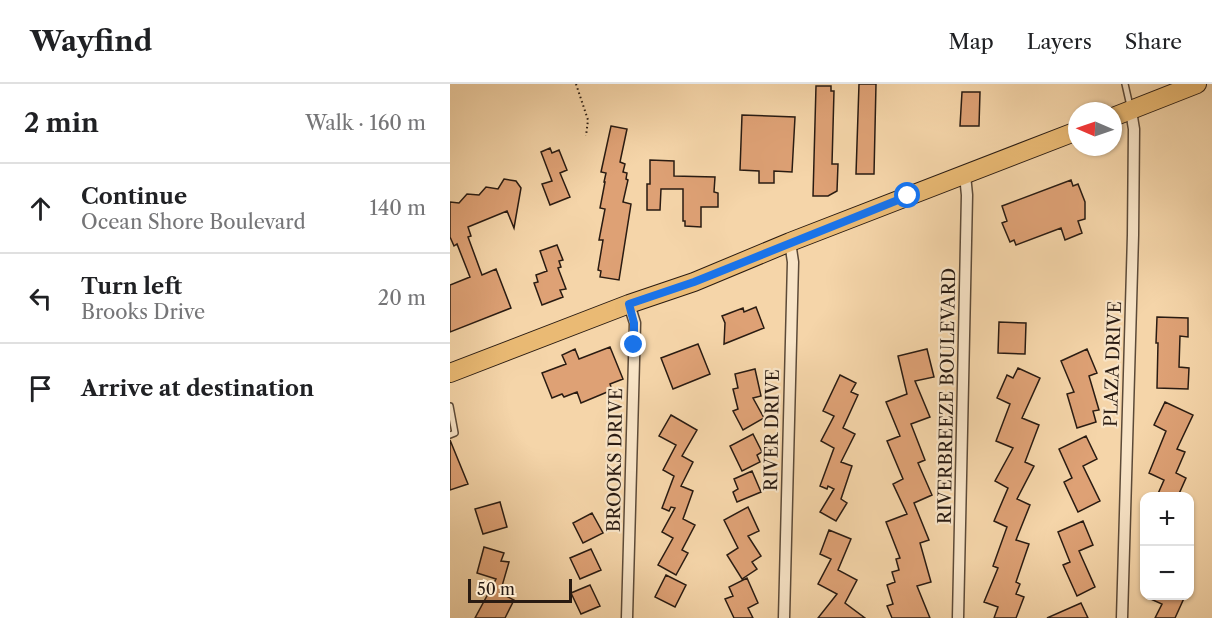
<!DOCTYPE html>
<html lang="en">
<head>
<meta charset="utf-8">
<style>
	body { margin:0; font-family:"Libre Caslon Text",serif; background:#f6f6f6; color:#202124 }
	.controls { position:absolute; right:18px; bottom:18px; display:grid; overflow:hidden; border-radius:12px; box-shadow:0 2px 4px #0004 }
	.controls button { width:54px; height:54px; display:grid; place-items:center; padding:0; border:0; border-bottom:2px solid #e0e0e0; background:#fff; color:#202124; font:30px sans-serif }
	.compass { position:absolute; left:618px; top:18px; width:54px; height:54px; border-radius:50%; background:#fff; box-shadow:0 2px 4px #0004; rotate:272deg }
	.scale { position:absolute; left:18px; bottom:15px; width:104px; box-sizing:border-box; padding-left:6px; border:3px solid #291b12; border-top:0; font-size:16px; line-height:21px; white-space:nowrap; color:#291b12; -webkit-text-stroke:4px #f8e4c7; paint-order:stroke }
	.stop { position:absolute; width:18px; height:18px; margin:-14px; border:4px solid #1a73e8; border-radius:50%; background:#fff }
	.stop.end { background:#1a73e8; border-color:#fff; box-shadow:0 2px 6px #0008 }
	.list { margin:0; padding:0; list-style:none }
	h2 { display:flex; justify-content:space-between; align-items:center; height:78px; margin:0; padding:0 24px; font-size:26px }
	h2 small { font-size:20px; font-weight:400; color:#757577 }
	.list li { display:grid; grid-template-columns:39px 1fr auto; gap:18px; align-items:center; box-sizing:border-box; height:90px; padding:0 24px; border-top:2px solid #e0e0e0 }
	.list b { display:block; font-size:22px; white-space:nowrap }
	.list p { margin:0; font-size:20px; white-space:nowrap; color:#757577 }
	.list em { font-size:20px; font-style:normal; color:#757577 }
	.icon { flex:none; width:33px; height:33px; fill:none; stroke:currentColor; stroke-width:2; stroke-linecap:round; stroke-linejoin:round }
	.map { position:relative; flex:none; width:762px; height:534px; overflow:hidden }
	header { display:flex; align-items:center; gap:36px; box-sizing:border-box; height:84px; padding:0 30px; background:#fff; border-bottom:2px solid #e0e0e0 }
	header strong { font-size:28px }
	nav { display:flex; gap:33px; margin-inline-start:auto; font-size:21px }
	main { display:flex }
	aside { flex:1; background:#fff }
	.map>svg:first-child { display:block }
	.building { fill:#dea175; stroke:#291b12; stroke-width:1.5 }
	.lines { fill:none; stroke-linecap:round; stroke-linejoin:round }
	.service-casing { stroke:#5c4a38; stroke-width:8 }
	.minor-casing { stroke:#5c4a38; stroke-width:13 }
	.primary-casing { stroke:#291b12; stroke-width:20 }
	.path { stroke:#291b12; stroke-width:2; stroke-dasharray:1.5 3; stroke-linecap:butt }
	.service { stroke:#f8e4c7; stroke-width:5 }
	.minor { stroke:#f8e4c7; stroke-width:10 }
	.primary { stroke:#eaba74; stroke-width:18 }
	.route { stroke:#1a73e8; stroke-width:8 }
	.labels { text-anchor:middle; dominant-baseline:central; stroke-width:4.5; stroke-linejoin:round; paint-order:stroke }
	.street-label { font-size:18px; fill:#291b12; stroke:#f8e4c7 }
</style>
</head>
<body>
<header>
<strong>Wayfind</strong>
<nav><a>Map</a><a>Layers</a><a>Share</a></nav>
</header>
<main>
<aside>
<h2>2 min<small>Walk · 160 m</small></h2>
<ul class="list">
<li><svg class="icon" aria-label="ahead" viewBox="0 0 24 24"><path d="M12 20V5M6 11l6-6 6 6"/></svg><div><b>Continue</b><p>Ocean Shore Boulevard</p></div><em>140 m</em></li>
<li><svg class="icon" aria-label="left" viewBox="0 0 24 24"><path d="M17 20v-9H6M10 6l-5 5 5 5"/></svg><div><b>Turn left</b><p>Brooks Drive</p></div><em>20 m</em></li>
<li><svg class="icon" aria-label="arrive" viewBox="0 0 24 24"><path d="M6 21V4h12l-3 4 3 4H6"/></svg><div><b>Arrive at destination</b></div></li>
</ul>
</aside>
<div class="map">
<svg width="762" height="534" viewBox="0 0 762 534">
	<rect width="100%" height="100%" fill="#f5d5a9"/>
	<filter id="stains"><feTurbulence type="fractalNoise" baseFrequency=".00333" numOctaves="4"/><feColorMatrix values="0 0 0 0 .2 0 0 0 0 .09 0 0 0 0 .02 0 0 0 .5 -.17"/></filter>
	<radialGradient id="worn" r=".72"><stop offset=".6" stop-color="#630" stop-opacity="0"/><stop offset="1" stop-color="#630" stop-opacity=".3"/></radialGradient>
	<path class="building" d="M409 0H426L424 90H406Z
		M366 2H381V7H384L382 80H388L387 107 378 112H363Z
		M512 8H530L529 42H510Z
		M292 31 345 33 342 88 324 87V99H309V87L290 86Z
		M161 42 177 45 170 78 175 80 173 88 177 89 176 95 178 96 173 118 181 120 169 196 150 193 151 187 148 186 153 156H149L155 125 150 124 155 98H154L156 89 151 88Z
		M100 64 102 69 109 66 117 86 110 89 120 113 100 121 92 100 102 97 91 68Z
		M200 76 224 77V92L265 93 264 108 268 109V123H251V143L235 142V137H233V105H211L210 126H197V100H200Z
		M54 95 66 97 71 104 64 144 57 127 18 143 21 152 18 153 32 191 46 185 61 224 0 248V201L20 193 7 160 4 162 0 153V118L9 119 17 110 29 111 36 103 48 105Z
		M621 96 623 102 628 100 635 118V135L628 137 632 149 615 156 611 144 566 161 564 156 560 158 552 139 557 137 552 122Z
		M107 161 113 176 109 177 111 183 108 184 116 205 110 206 113 213 92 221 84 199 88 198 86 191 97 187 90 167Z
		M306 223 314 244 274 260 275 239 272 232 293 224 294 228Z
		M707 233 738 234V253L730 252 729 283 739 284 738 305 707 304 708 259H706Z
		M549 238 576 239 575 270 548 269Z
		M248 260 260 290 223 305 211 274Z
		M160 263 173 295 160 300 162 306 131 319 127 308 114 313 112 310 102 314 92 289 116 280 112 271 125 265 129 275Z
		M477 265 484 293 465 297 480 333 461 340 475 376 468 379 482 411 464 419 479 456 470 459 481 498 467 502 480 534H442L437 522 443 520 437 501 445 498 442 488 449 486 446 475 450 474 436 438 457 430 443 400 453 395 437 357 450 352 436 318 457 310 448 272Z
		M637 265 647 289 639 292 649 326 643 327 646 338 627 344 617 310 624 308 611 277Z
		M568 284 590 294 572 334 589 341 575 378 584 382 567 415 580 421 566 456 579 460 566 498 570 500 566 510 574 513 566 534H544L548 523 534 518 548 484 543 482 557 443 544 437 558 404 545 397 563 364 546 357 560 320 547 314 557 291 563 294Z
		M305 285 311 312 303 314 314 334 293 346 283 327 288 325 283 305 288 304 285 290Z
		M390 291 406 299 401 308 408 311 393 344 405 350 391 378 402 382 391 415 397 419 386 437 370 428 384 405 378 402 377 405 370 402 384 364 371 357 384 332 373 327Z
		M715 318 743 331 727 365 735 368 726 389 736 394 728 412H707L714 396 699 389 716 347 704 341Z
		M221 331 247 346 232 372 243 378 231 402 243 407 233 435 245 441 232 466 238 469 226 491 208 481 223 454 212 448 225 424 221 423 219 427 212 424 224 392 213 386 226 361 209 352Z
		M303 350 312 368 307 371 310 378 292 387 280 362Z
		M636 352 647 375 633 382 650 417 628 428 614 398 622 394 609 365Z
		M0 356 18 400 0 406Z
		M302 387 311 408 287 418 283 408 288 405 284 395Z
		M50 418 57 443 33 450 25 425Z
		M298 423 309 447 298 452 311 472 302 478 307 485 292 495 277 471 288 464 274 436Z
		M142 429 153 449 133 459 123 439Z
		M633 437 643 461 629 467 645 503 627 512 613 481 620 478 608 448Z
		M379 446 401 455 388 486 407 496 395 519 415 534H368L387 510 368 500 381 475 370 470Z
		M34 463 54 469 51 477 59 478 50 509 64 516 55 534H25L46 495 27 489Z
		M141 465 151 486 130 495 120 474Z
		M216 491 236 501 225 523 205 513Z
		M297 494 308 519 298 524 303 534H284L275 515 283 512 279 503Z
		M140 501 150 522 131 530 121 509Z
		M694 512H735L725 534H705L712 520Z
		M631 519 638 534H597Z"/>
	<g class="lines">
		<defs>
			<path id="service" d="M675 0 680 22
				M0 322 5 349 0 351"/>
			<path id="minor" d="M177 534 185 239 179 220
				M334 534 343 178 340 158
				M508 534 517 111 515 91
				M672 534 683 151 684 45 681 27"/>
			<path id="primary" d="M663 33 747 0
				M0 289 179 220 244 198 340 158 627 47"/>
		</defs>
		<use href="#service" class="service-casing"/>
		<use href="#minor" class="minor-casing"/>
		<use href="#primary" class="primary-casing"/>
		<path class="path" d="M126 0 138 36 136 52"/>
		<use href="#service" class="service"/>
		<use href="#minor" class="minor"/>
		<use href="#primary" class="primary"/>
	</g>
	<g class="lines">
		<path class="route" d="M184 261V239L179 220 244 198 458 112"/>
	</g>
	<g class="labels">
		<g class="street-label">
			<text transform="translate(663 280) rotate(-88)">PLAZA DRIVE</text>
			<text transform="translate(497 312) rotate(-89)">RIVERBREEZE BOULEVARD</text>
			<text transform="translate(322 346) rotate(-89)">RIVER DRIVE</text>
			<text transform="translate(165 376) rotate(-89)">BROOKS DRIVE</text>
		</g>
	</g>
	<rect width="100%" height="100%" filter="url(#stains)"/>
	<rect width="100%" height="100%" fill="url(#worn)"/>
</svg>
<div class="controls">
<button>+</button>
<button>−</button>
</div>
<svg class="compass" viewBox="-18 -18 36 36"><path d="M0-13l5 13h-10z" fill="#e53935"/><path d="M0 13l5-13h-10z" fill="#757577"/></svg>
<div class="scale">50 m</div>
<div class="stop" style="left:458px;top:112px"></div>
<div class="stop end" style="left:184px;top:261px"></div>
</div>
</main>
</body>
</html>
